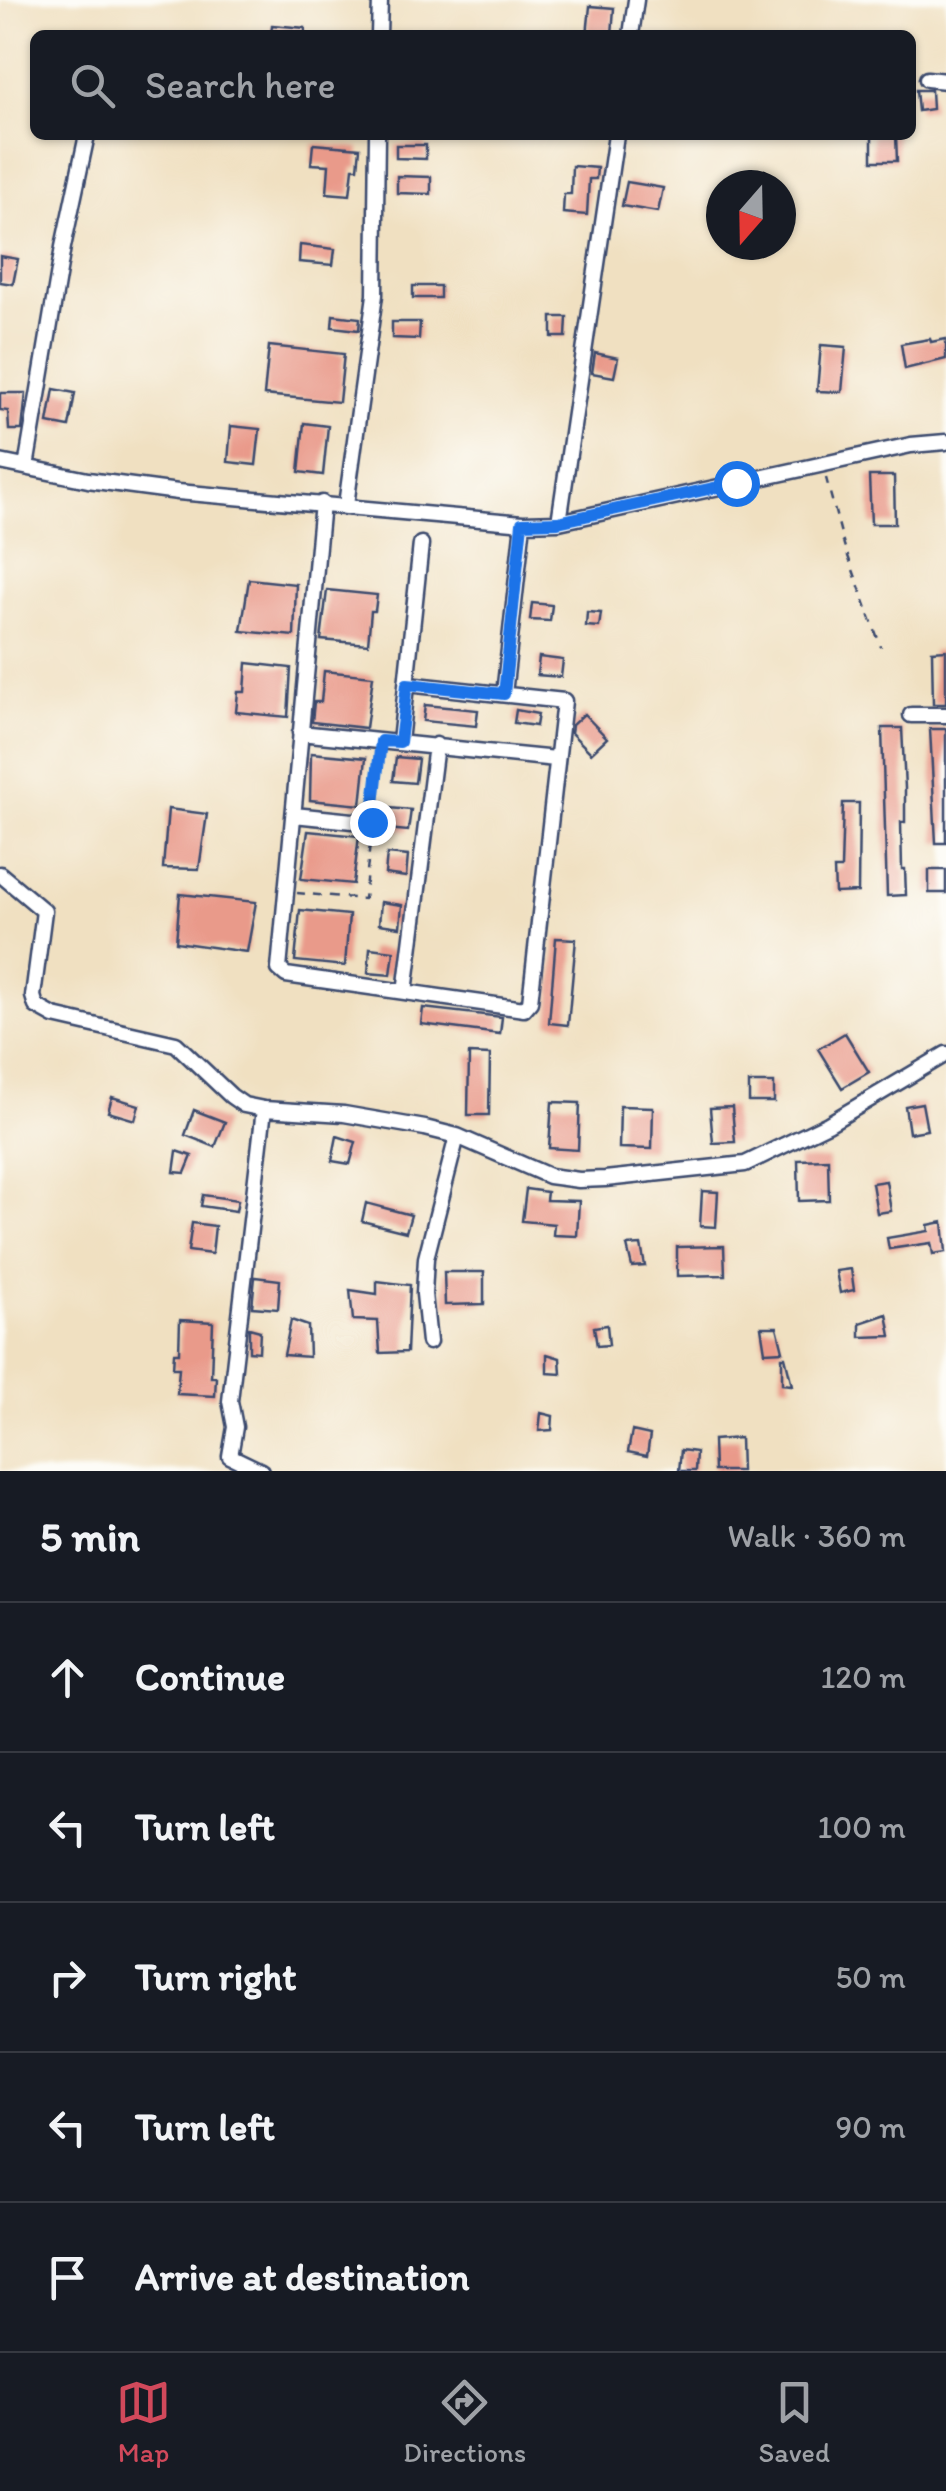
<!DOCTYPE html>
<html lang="en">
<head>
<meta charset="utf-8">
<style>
	body { margin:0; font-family:Itim,sans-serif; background:#20242c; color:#f1f3f6 }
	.compass { position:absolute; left:706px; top:170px; width:90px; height:90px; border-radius:50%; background:#171b24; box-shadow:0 2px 8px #0004; rotate:200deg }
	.stop { position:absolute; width:30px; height:30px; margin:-22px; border:8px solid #1a73e8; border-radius:50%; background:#fff }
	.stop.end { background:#1a73e8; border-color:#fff; box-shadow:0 2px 10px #0008 }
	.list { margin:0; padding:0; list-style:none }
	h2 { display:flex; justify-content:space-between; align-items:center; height:130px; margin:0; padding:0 40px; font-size:42px }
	h2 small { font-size:32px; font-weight:400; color:#9ea1a6 }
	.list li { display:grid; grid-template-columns:65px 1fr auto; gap:30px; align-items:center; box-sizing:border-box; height:150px; padding:0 40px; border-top:2px solid #363941 }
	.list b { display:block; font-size:38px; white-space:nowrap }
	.list em { font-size:32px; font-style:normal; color:#9ea1a6 }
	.icon { flex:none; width:55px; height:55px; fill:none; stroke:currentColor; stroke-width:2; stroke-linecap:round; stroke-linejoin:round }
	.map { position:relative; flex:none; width:946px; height:1471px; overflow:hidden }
	.search { position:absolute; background:#171b24; box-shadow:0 2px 8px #0004; left:30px; right:30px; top:30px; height:110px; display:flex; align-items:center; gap:25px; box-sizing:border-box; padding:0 35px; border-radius:15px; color:#9ea1a6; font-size:38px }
	.sheet { height:880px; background:#171b24 }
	nav { display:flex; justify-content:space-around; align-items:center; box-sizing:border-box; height:140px; border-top:2px solid #363941; background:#171b24; font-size:28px; color:#9ea1a6 }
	nav a { display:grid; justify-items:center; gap:5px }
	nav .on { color:#d1495b }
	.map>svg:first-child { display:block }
	.building { fill:#e99a8a }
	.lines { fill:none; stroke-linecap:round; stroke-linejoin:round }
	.street-casing { stroke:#3b4a6d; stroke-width:19 }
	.path { stroke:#3b4a6d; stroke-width:2.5; stroke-dasharray:8 8; stroke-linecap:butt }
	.street { stroke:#fff; stroke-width:14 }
	.route { stroke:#1a73e8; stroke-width:12 }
</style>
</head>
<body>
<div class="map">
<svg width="946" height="1471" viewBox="0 0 946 1471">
	<rect width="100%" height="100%" fill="#fdfcf7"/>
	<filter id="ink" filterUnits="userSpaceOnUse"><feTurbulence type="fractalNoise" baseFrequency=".01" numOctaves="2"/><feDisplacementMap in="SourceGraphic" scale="20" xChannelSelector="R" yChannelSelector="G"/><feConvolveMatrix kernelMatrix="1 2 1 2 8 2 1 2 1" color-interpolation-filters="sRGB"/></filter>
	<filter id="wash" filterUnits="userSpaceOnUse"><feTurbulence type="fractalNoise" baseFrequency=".0048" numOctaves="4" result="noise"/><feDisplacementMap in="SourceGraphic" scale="40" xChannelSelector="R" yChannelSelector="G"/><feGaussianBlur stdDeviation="2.25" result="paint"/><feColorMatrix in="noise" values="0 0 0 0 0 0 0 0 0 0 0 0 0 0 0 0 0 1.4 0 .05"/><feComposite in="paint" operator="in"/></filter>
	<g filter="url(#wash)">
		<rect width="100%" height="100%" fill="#f0e0c1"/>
		<g id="blocks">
			<path class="building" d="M590 6 614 8 612 35H587Z
				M272 25 305 28V35H271Z
				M916 90H931L932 109 918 111Z
				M872 135H896L897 161H872Z
				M313 144 360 148 358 168H353L350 195 327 193 329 165 311 164Z
				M396 145H426V159L396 158Z
				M572 166 597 168 596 179H589L587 215 563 213 564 194H571Z
				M397 176 431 177V194L397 193Z
				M627 182 663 188 658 212 622 206Z
				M300 245 335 249 333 265 299 262Z
				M0 256 18 259 13 284 0 282Z
				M413 286H440V298H413Z
				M333 315 360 318 359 330 332 327Z
				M552 317H567L566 337H552Z
				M392 322H420L419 339 392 338Z
				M930 339 931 342 946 339V359L905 369 901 344Z
				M821 345 846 347 842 392 817 391Z
				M269 346 344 354 339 402 264 395Z
				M595 353 618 358 614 377 592 373Z
				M54 389 75 393 69 427 48 423Z
				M0 393H26L22 430H9L8 411 0 410Z
				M304 423 328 426 323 475 299 472Z
				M231 426 260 429 256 465 228 462Z
				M869 476H894L895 524H871Z
				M249 579 296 584 294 636 241 631Z
				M327 590 377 595 375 611H371L368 644 321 640Z
				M532 603 552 605 550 621 530 620Z
				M587 612 601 613 599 627 586 626Z
				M946 650V704H933L932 651Z
				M539 657 563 660 561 677 537 675Z
				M247 663 291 668 288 717 236 712 238 692H245Z
				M324 671 373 676 366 728 312 722 314 702H321Z
				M425 705 478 710 476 726 423 721Z
				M516 710 538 714 536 726 514 723Z
				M584 714 607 738 591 753 571 733 572 725Z
				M882 728H902L905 788V822H901L902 869H905L906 895 887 896Z
				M930 729H946V843H936Z
				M311 753 366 758 361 805 310 800Z
				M396 757 418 759 415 783 393 781Z
				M843 803H859L858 892 835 893 834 869H841Z
				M389 808 411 810 408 831 387 829Z
				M168 809 207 814 199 869 163 868Z
				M308 831 359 836 353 884 301 879Z
				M387 854 408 856 406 877 385 874Z
				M929 870H946V893H929Z
				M180 894 256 902 247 952 176 942Z
				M381 902 402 905 400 927 379 924Z
				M300 910 349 915 345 966 295 961Z
				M556 938 576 939 568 1025 549 1023Z
				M370 948 394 951 391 975 368 973Z
				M423 1008 502 1017 500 1034 421 1024Z
				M845 1033 869 1072 842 1088 818 1049Z
				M469 1054 490 1055 489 1115H468Z
				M749 1083H774V1102H749Z
				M112 1097 139 1105 135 1120 108 1112Z
				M552 1102 580 1103 578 1150 549 1148Z
				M922 1103 927 1130 909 1133 905 1106Z
				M620 1106 653 1107 652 1149 619 1148Z
				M732 1107 735 1142 713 1143 710 1108Z
				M194 1110 225 1122 215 1147 185 1135Z
				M337 1136 356 1142 350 1164 332 1161Z
				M177 1151 192 1156 185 1173 174 1172Z
				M828 1159 829 1200 799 1201 798 1160Z
				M886 1181 891 1211 877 1213 872 1183Z
				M526 1189 547 1192 546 1200 579 1201 577 1236 553 1235 554 1224 522 1221Z
				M702 1191 718 1192 716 1227 700 1226Z
				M203 1195 238 1200 236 1211 201 1206Z
				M366 1203 411 1215 406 1232 362 1221Z
				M943 1222 946 1252 933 1254 931 1243 889 1249 887 1238 929 1231 928 1225Z
				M192 1223 215 1226 212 1254 188 1251Z
				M641 1245 645 1266 632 1267 627 1246Z
				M724 1246 725 1275 677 1276V1247Z
				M851 1269 854 1290 840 1293 836 1271Z
				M444 1272H484V1304L445 1305Z
				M255 1277 280 1280 278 1309 252 1307Z
				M377 1281 410 1285 407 1352 380 1353 378 1321 353 1320 350 1290 377 1294Z
				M887 1314 891 1336 860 1337V1323Z
				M180 1320 213 1322 211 1377H216L215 1396 177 1394 179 1368H173L174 1353H179Z
				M291 1320 308 1326 309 1357 284 1355Z
				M607 1325 609 1345 597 1346 594 1327Z
				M761 1327H777L783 1351 765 1352Z
				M249 1328 260 1331 259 1352 249 1351Z
				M547 1354 560 1358 561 1374 547 1373Z
				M782 1357H785L792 1385 782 1384Z
				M541 1413 553 1416 552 1430 539 1431Z
				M632 1431 650 1435 647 1456 628 1452Z
				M740 1438 741 1471H714L713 1440Z
				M681 1450 696 1452 695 1471H679Z"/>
		</g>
	</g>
	<g filter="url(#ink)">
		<use href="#blocks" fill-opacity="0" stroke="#3b4a6d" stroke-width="2.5"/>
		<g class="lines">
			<defs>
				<path id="street" d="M379 35 380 0
					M631 35 636 0
					M927 79 946 81
					M0 462 88 480 178 492 523 523 559 522 911 445 946 442
					M26 467 63 247 87 135
					M322 503 279 969 286 975 524 1009 530 1002 564 701 407 684
					M346 505 375 295 377 135
					M559 522 616 135
					M504 694 523 523
					M911 715H946
					M300 733 556 759
					M400 742 421 544
					M294 815 372 823
					M0 874 44 911 33 996 36 1006 54 1016 176 1044 231 1096 244 1105 264 1109
					M405 992 436 745
					M429 1342 424 1294 426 1258 457 1136
					M261 1471 230 1456 235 1427 230 1401 264 1109 344 1114 425 1128 457 1136 549 1176 579 1180 605 1179 745 1164 828 1124 946 1054"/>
			</defs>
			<use href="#street" class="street-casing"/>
			<path class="path" d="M826 478 844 545 881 647
				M373 811 379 755
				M297 893 364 899 371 834"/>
			<use href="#street" class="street"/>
		</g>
	</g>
	<g class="lines" filter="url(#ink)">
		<path class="route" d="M372 822 381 741 400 742 407 684 504 694 522 523 558 522 736 483"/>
	</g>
</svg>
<svg class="compass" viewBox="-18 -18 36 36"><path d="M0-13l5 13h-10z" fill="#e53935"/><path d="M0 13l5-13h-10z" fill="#9ea1a6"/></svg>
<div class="stop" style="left:736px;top:483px"></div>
<div class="stop end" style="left:372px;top:822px"></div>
<div class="search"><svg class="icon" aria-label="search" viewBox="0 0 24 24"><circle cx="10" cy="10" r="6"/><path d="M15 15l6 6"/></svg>Search here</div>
</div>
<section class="sheet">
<h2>5 min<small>Walk · 360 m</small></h2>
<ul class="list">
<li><svg class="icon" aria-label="ahead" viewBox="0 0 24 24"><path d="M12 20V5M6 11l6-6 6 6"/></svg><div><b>Continue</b></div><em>120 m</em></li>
<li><svg class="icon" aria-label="left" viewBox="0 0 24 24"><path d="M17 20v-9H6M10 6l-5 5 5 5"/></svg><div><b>Turn left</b></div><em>100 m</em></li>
<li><svg class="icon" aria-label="right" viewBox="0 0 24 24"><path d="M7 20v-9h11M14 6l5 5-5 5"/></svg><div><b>Turn right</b></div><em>50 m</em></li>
<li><svg class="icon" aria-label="left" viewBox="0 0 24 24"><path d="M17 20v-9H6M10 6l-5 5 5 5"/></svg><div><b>Turn left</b></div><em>90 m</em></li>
<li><svg class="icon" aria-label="arrive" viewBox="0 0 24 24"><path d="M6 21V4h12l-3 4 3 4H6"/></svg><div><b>Arrive at destination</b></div></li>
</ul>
</section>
<nav>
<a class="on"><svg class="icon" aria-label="map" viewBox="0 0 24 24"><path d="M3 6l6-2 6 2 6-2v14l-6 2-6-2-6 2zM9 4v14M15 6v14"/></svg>Map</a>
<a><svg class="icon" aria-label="directions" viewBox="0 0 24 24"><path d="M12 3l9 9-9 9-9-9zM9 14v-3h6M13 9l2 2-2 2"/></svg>Directions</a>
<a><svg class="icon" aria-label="saved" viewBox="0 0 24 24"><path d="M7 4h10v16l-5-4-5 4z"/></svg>Saved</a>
</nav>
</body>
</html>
